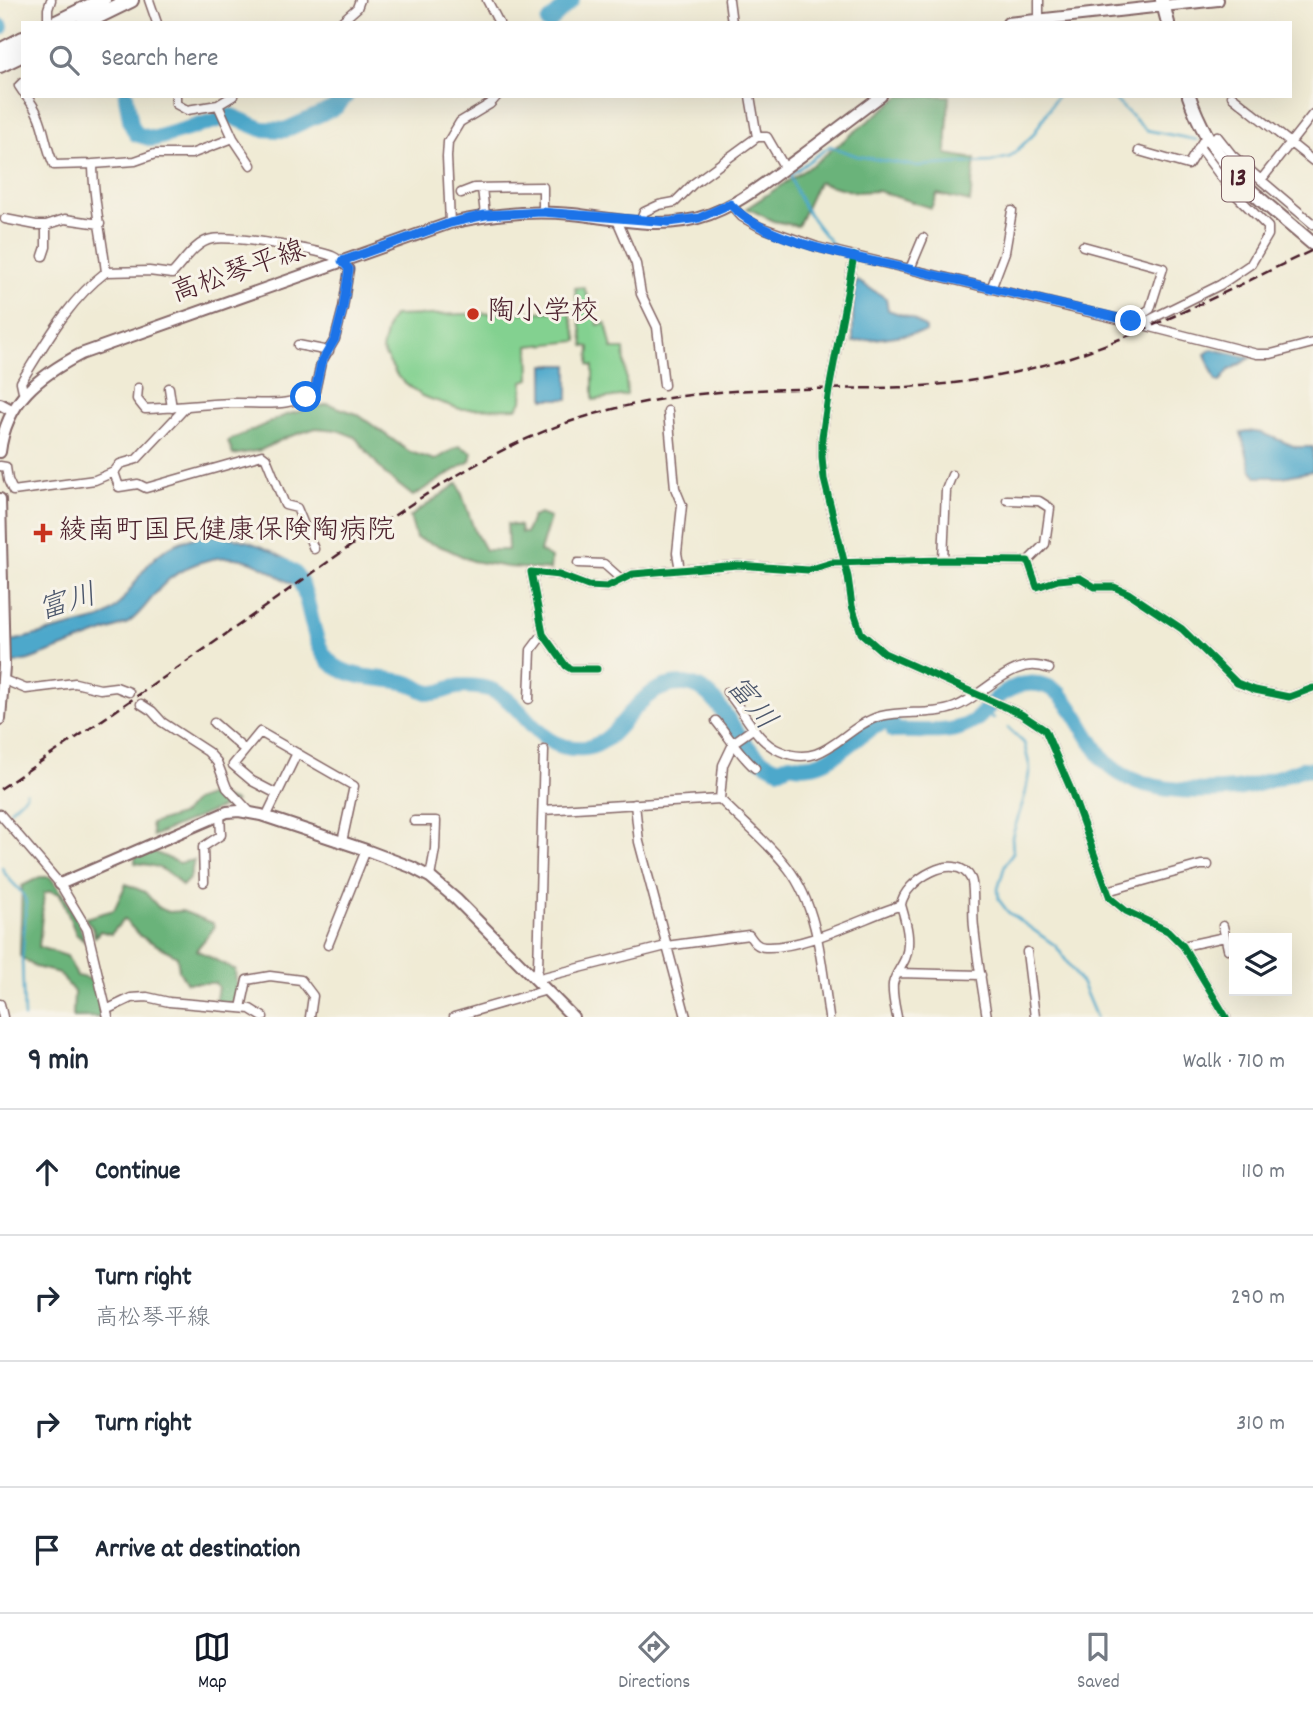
<!DOCTYPE html>
<html lang="en">
<head>
<meta charset="utf-8">
<style>
	body { margin:0; font-family:Dekko,"Klee One",sans-serif; background:#f2f2f3; color:#1f2937 }
	.controls { position:absolute; right:21px; bottom:21px; display:grid; overflow:hidden; border-radius:0px; box-shadow:0 7px 28px #0002 }
	.controls button { width:63px; height:63px; display:grid; place-items:center; padding:0; border:0; border-bottom:2px solid #e0e1e3; background:#fff; color:#1f2937; font:35px sans-serif }
	.stop { position:absolute; width:21px; height:21px; margin:-16px; border:5px solid #1a73e8; border-radius:50%; background:#fff }
	.stop.end { background:#1a73e8; border-color:#fff; box-shadow:0 2px 7px #0008 }
	.list { margin:0; padding:0; list-style:none }
	h2 { display:flex; justify-content:space-between; align-items:center; height:91px; margin:0; padding:0 28px; font-size:30px }
	h2 small { font-size:23px; font-weight:400; color:#747a83 }
	.list li { display:grid; grid-template-columns:46px 1fr auto; gap:21px; align-items:center; box-sizing:border-box; height:126px; padding:0 28px; border-top:2px solid #e0e1e3 }
	.list b { display:block; font-size:26px; white-space:nowrap }
	.list p { margin:0; font-size:23px; white-space:nowrap; color:#747a83 }
	.list em { font-size:23px; font-style:normal; color:#747a83 }
	.icon { flex:none; width:38px; height:38px; fill:none; stroke:currentColor; stroke-width:2; stroke-linecap:round; stroke-linejoin:round }
	.map { position:relative; flex:none; width:1313px; height:1017px; overflow:hidden }
	.search { position:absolute; background:#fff; box-shadow:0 7px 28px #0002; left:21px; right:21px; top:21px; height:77px; display:flex; align-items:center; gap:18px; box-sizing:border-box; padding:0 24px; border-radius:0px; color:#747a83; font-size:26px }
	.sheet { height:595px; background:#fff }
	nav { display:flex; justify-content:space-around; align-items:center; box-sizing:border-box; height:98px; border-top:2px solid #e0e1e3; background:#fff; font-size:19px; color:#747a83 }
	nav a { display:grid; justify-items:center; gap:4px }
	nav .on { color:#111827 }
	.map>svg:first-child { display:block }
	.green { fill:#83d190; stroke:#66785e; stroke-width:2 }
	.forest { fill:#6ab37a; stroke:#5a6952; stroke-width:2 }
	.water { fill:#4da8cb; stroke:#4c647b; stroke-width:2 }
	.lines { fill:none; stroke-linecap:round; stroke-linejoin:round }
	.stream { stroke:#4da8cb; stroke-width:2.5 }
	.river { stroke:#4da8cb; stroke-width:16 }
	.street-casing { stroke:#846666; stroke-width:11 }
	.secondary-casing { stroke:#846666; stroke-width:14 }
	.primary-casing { stroke:#846666; stroke-width:16 }
	.highway-casing { stroke:#846666; stroke-width:18 }
	.street { stroke:#fff; stroke-width:8 }
	.secondary { stroke:#fff; stroke-width:10 }
	.primary { stroke:#fff; stroke-width:12 }
	.highway { stroke:#fff; stroke-width:14 }
	.rail { stroke:#4a1f2b; stroke-width:2.5; stroke-dasharray:10 5; stroke-linecap:butt }
	.cycleway-casing { stroke:#f7f3e8; stroke-width:11 }
	.cycleway { stroke:#00873e; stroke-width:7 }
	.route { stroke:#1a73e8; stroke-width:9 }
	.poi-dot { fill:#c8321e; stroke:#f7f3e8; stroke-width:2.5 }
	.labels { text-anchor:middle; dominant-baseline:central; stroke-width:6; stroke-linejoin:round; paint-order:stroke }
	.shield { fill:#f7f3e8; stroke:#7e5f64; stroke-width:2 }
	.shield-label { font-size:26px; font-weight:bold; fill:#4a1f2b }
	.street-label { font-size:28px; fill:#4a1f2b; stroke:#f7f3e8 }
	.poi-label { font-size:28px; fill:#4a1f2b; stroke:#f7f3e8; text-anchor:start }
	.water-label { font-size:30px; font-style:italic; fill:#4b566b; stroke:#f7f3e8 }
</style>
</head>
<body>
<div class="map">
<svg width="1313" height="1017" viewBox="0 0 1313 1017">
	<rect width="100%" height="100%" fill="#f7f3e8"/>
	<filter id="ink" filterUnits="userSpaceOnUse"><feTurbulence type="fractalNoise" baseFrequency=".0143" numOctaves="2"/><feDisplacementMap in="SourceGraphic" scale="14" xChannelSelector="R" yChannelSelector="G"/><feConvolveMatrix kernelMatrix="1 2 1 2 8 2 1 2 1" color-interpolation-filters="sRGB"/></filter>
	<filter id="wash" filterUnits="userSpaceOnUse"><feTurbulence type="fractalNoise" baseFrequency=".00686" numOctaves="4" result="noise"/><feDisplacementMap in="SourceGraphic" scale="28" xChannelSelector="R" yChannelSelector="G"/><feGaussianBlur stdDeviation="1.57" result="paint"/><feColorMatrix in="noise" values="0 0 0 0 0 0 0 0 0 0 0 0 0 0 0 0 0 1.4 0 .05"/><feComposite in="paint" operator="in"/></filter>
	<g filter="url(#wash)">
		<rect width="100%" height="100%" fill="#f0ebd5"/>
		<path class="green" d="M584 287 598 325 606 323 612 349H624L627 395 593 400V366L589 365 590 347 584 346 575 288Z
			M569 311 578 341 529 346 530 379 523 381 522 401 517 408 460 409 422 396 398 377 382 350 388 324 393 316Z"/>
		<path class="forest" d="M900 96H949L946 154 975 159 970 202 937 194 931 208 878 191 855 192 818 182 798 226 773 221 747 208 815 163Z
			M328 404 357 414 410 452 435 460 459 446 472 452 470 461 413 496 386 475 355 437 337 430 316 428 285 438 261 450 233 455 228 441 286 415Z
			M458 483 475 532 485 550H508L507 524 520 526 521 533H526L532 517 540 514 550 518 540 551 551 558 550 570 508 567 472 561 447 549 416 538 410 517Z
			M214 794 235 802 153 836 151 824 183 814 194 801Z
			M152 851 179 863 194 860 190 878 182 886C168 869 156 865 135 863V858L142 853Z
			M40 877H50C65 896 79 917 84 941L76 934 60 894 51 891 44 893 39 947 67 956 77 976 97 981 103 1017H73L74 992 59 973 35 967 20 956 22 886Z
			M126 884 145 892 159 908 169 912 182 911 213 923 215 927 196 950 235 970 237 993 232 1003H221L216 999 218 987 215 983H187L179 971 177 956 140 936 124 919 111 934 100 931 95 937 93 929 85 918 114 910Z"/>
		<path class="water" d="M856 280 886 298 888 310 911 318 926 328V332L853 342V303Z
			M1212 349 1251 358 1229 370 1220 382 1216 381 1205 354Z
			M544 365H568V399H544Z
			M1247 431 1262 433 1296 447H1313V471L1282 477H1257L1251 469 1241 433Z
			M210 535C245 537 280 550 305 575L292 584C276 575 260 563 242 559 214 553 181 566 162 586 150 599 142 613 128 623L29 660 0 666V644L100 619C117 611 123 599 134 584 154 552 172 540 210 535Z"/>
		<g class="lines">
			<path class="stream" d="M1111 96 1146 130 1197 140
				M834 246C814 223 799 204 790 175L830 146 857 156 915 166 990 162 1010 157 1033 135 1057 96
				M983 715 994 718
				M1008 728 1024 743 1030 768 1025 795 1012 837 1013 853 1005 865 998 889 999 900 1008 912 1056 946 1082 984 1096 1017
				M10 810 26 795V792
				M2 867C6 882 24 887 26 904L22 960 24 1017"/>
			<path class="river" d="M548 23 572 0
				M0 26 1 27
				M126 96 131 124 136 134 153 139 231 116 262 129 285 130 336 107 346 96
				M283 566C287 569 293 571 296 575 315 601 307 653 340 669 361 680 386 677 408 683 416 685 422 693 432 693 441 693 448 688 457 687 465 685 481 687 489 689 528 703 534 753 585 748 625 743 632 682 685 684 727 687 732 755 780 769L790 764C835 775 851 729 891 721L894 731C916 730 939 734 959 728 984 720 983 708 1001 695 1019 681 1041 679 1060 694 1078 713 1087 740 1105 761 1133 793 1196 793 1236 789 1258 786 1281 776 1302 769L1313 770"/>
		</g>
	</g>
	<g filter="url(#ink)">
		<g class="lines">
			<defs>
				<path id="street" d="M149 0 157 23
					M487 0 499 23
					M729 0 732 23
					M1039 19V0
					M48 23V9L51 0
					M340 23 357 8 360 0
					M23 82 19 86 23 92
					M26 96C46 120 42 139 54 165L93 164C93 200 102 236 106 272
					M176 96V104L187 110 218 105
					M233 96 218 105 233 138 251 165
					M750 96 757 137
					M1232 96 1313 161
					M1313 114 1261 180 1313 224
					M1209 141 1217 136 1232 155 1261 180
					M1139 151 1188 165 1206 136
					M93 164 135 161 155 154H191L233 138
					M482 188 485 215
					M461 193 474 188 543 187V212
					M730 204 742 217 760 227 817 247 1131 322 1257 354H1271L1313 343
					M5 219 36 225H46L65 219 100 224
					M617 220 636 264 641 294 657 327 664 385
					M640 222 644 212 659 205 675 202 693 184 757 137H767L785 168
					M450 223 447 157 448 142 460 122 490 104 497 96
					M1083 246 1163 268 1150 309 1131 322
					M43 256 46 247V225
					M854 256 829 390 822 437V457L824 479 848 577 852 606 861 633 884 653 1021 714 1045 730 1071 790 1110 898 1126 911 1168 931 1183 946 1226 1017
					M910 269 923 238
					M991 289 1005 252 1012 211
					M1141 324 1220 285 1251 264 1268 235V227L1231 190 1199 147
					M298 345 329 351
					M169 388 172 408
					M24 396 21 382C46 342 68 301 106 272L149 271 172 274C183 263 195 242 212 239 231 235 313 249 332 256 339 259 344 264 349 269L343 308 335 339 321 363 315 391C290 409 261 402 231 403 202 404 174 408 145 409L137 399 138 388
					M668 411 675 488 682 505 677 553 680 570
					M0 466 6 467 8 480 13 491 95 480 114 472 120 464 137 459 186 407
					M114 472 119 487 138 484 146 488 262 455 266 458 285 505 297 508 314 549
					M1007 500 1039 501 1050 508 1045 544 1028 561
					M943 560 946 490 952 475
					M578 563 604 564 621 579
					M597 669H571L566 666 543 634 531 572 559 575 588 586 607 587 633 574 738 565 808 570 831 563 943 560 1028 561 1037 587 1058 580 1080 578 1095 587H1114L1128 593 1182 629 1237 683 1255 690 1289 697 1313 688
					M4 680 26 689 75 683 100 689 116 687 129 692
					M727 692C744 710 755 741 780 751 825 771 843 726 881 716 904 710 932 716 955 707 986 695 1013 654 1049 669
					M529 699 531 650 543 634
					M141 704 152 711 162 722 208 752 217 762 227 788 250 812
					M716 721C729 737 740 755 755 768
					M214 723 245 750
					M544 750 538 968 536 979 666 946 749 935C753 941 757 947 765 947 804 949 863 918 901 905 904 881 956 849 971 879 975 887 972 915 974 927 977 957 982 987 987 1017
					M277 794 252 781 233 765 260 732 354 786 342 842
					M720 799 723 765 734 742 754 728
					M635 804 639 842 686 1017
					M543 810 720 799C740 820 771 845 788 868 819 908 822 969 829 1017
					M0 814 60 884 87 929 108 1017
					M266 817 297 753
					M414 821H436L435 849 430 877
					M204 882 203 847 221 835 220 815
					M1107 891 1201 865H1208
					M1223 926 1228 949
					M328 945 366 850
					M1183 946 1225 937
					M1027 952 1035 1017
					M898 973 981 975
					M0 1004 3 1017
					M241 1008 247 980 270 976 301 980 313 996 310 1017
					M108 1009 131 998 147 997 169 1002 250 1009 263 1017
					M454 1017 547 990
					M897 1017C895 1007 892 995 893 984 895 975 901 968 905 959 912 941 906 922 901 905"/>
				<path id="secondary" d="M1008 23 1218 0
					M0 404 13 411
					M0 452C6 401 39 376 81 354L450 223C491 214 531 210 572 214 609 218 647 227 684 221 728 215 765 182 800 157 827 137 854 116 881 96
					M0 499 4 666 0 719
					M60 884 227 812 239 811 261 815 366 850 411 867 430 877 456 899 573 1017"/>
				<path id="primary" d="M1162 0 1168 23
					M1189 96C1214 169 1258 196 1313 244"/>
				<path id="highway" d="M56 23 103 0
					M84 23 131 0
					M0 51 23 39
					M0 65 23 54"/>
			</defs>
			<use href="#street" class="street-casing"/>
			<use href="#secondary" class="secondary-casing"/>
			<use href="#primary" class="primary-casing"/>
			<use href="#highway" class="highway-casing"/>
			<use href="#street" class="street"/>
			<use href="#secondary" class="secondary"/>
			<use href="#primary" class="primary"/>
			<use href="#highway" class="highway"/>
			<path class="rail" d="M0 789C99 723 197 655 294 586 380 526 468 457 569 422 627 402 694 392 755 390 831 387 906 392 981 379 1099 360 1206 300 1313 250"/>
			<defs>
				<path id="cycleway" d="M854 256 829 390 822 437V457L824 479 848 577 852 606 861 633 884 653 1021 714 1045 730 1071 790 1110 898 1126 911 1168 931 1183 946 1226 1017
					M597 669H571L566 666 543 634 531 572 559 575 588 586 607 587 633 574 738 565 808 570 831 563 943 560 1028 561 1037 587 1058 580 1080 578 1095 587H1114L1128 593 1182 629 1237 683 1255 690 1289 697 1313 688"/>
			</defs>
			<use href="#cycleway" class="cycleway-casing"/>
			<use href="#cycleway" class="cycleway"/>
		</g>
	</g>
	<g class="lines" filter="url(#ink)">
		<path class="route" d="M306 397 315 391 321 363 335 339 343 308 349 269 342 261 450 223 485 215 542 212 669 222 699 218 730 204C766 245 865 258 918 271 989 288 1060 305 1131 321"/>
	</g>
	<g class="poi-dot">
		<circle cx="473" cy="314" r="7"/>
		<path d="M39.5 522.5h7v7h7v7h-7v7h-7v-7h-7v-7h7z"/>
	</g>
	<g class="labels">
		<rect class="shield" x="1222" y="156.5" width="32" height="45" rx="5"/>
		<g class="shield-label">
			<text x="1238" y="179">13</text>
		</g>
		<g class="street-label">
			<text transform="translate(239 274) rotate(-19)">高松琴平線</text>
		</g>
		<g class="poi-label">
			<text x="487" y="314">陶小学校</text>
			<text x="59" y="533">綾南町国民健康保険陶病院</text>
		</g>
		<g class="water-label">
			<text transform="translate(68 605) rotate(-17)">富川</text>
			<text transform="translate(749 705) rotate(50)">富川</text>
		</g>
	</g>
</svg>
<div class="controls">
<button><svg class="icon" aria-label="layers" viewBox="0 0 24 24"><path d="M12 4l9 5-9 5-9-5zM3 14l9 5 9-5"/></svg></button>
</div>
<div class="stop" style="left:306px;top:397px"></div>
<div class="stop end" style="left:1131px;top:321px"></div>
<div class="search"><svg class="icon" aria-label="search" viewBox="0 0 24 24"><circle cx="10" cy="10" r="6"/><path d="M15 15l6 6"/></svg>Search here</div>
</div>
<section class="sheet">
<h2>9 min<small>Walk · 710 m</small></h2>
<ul class="list">
<li><svg class="icon" aria-label="ahead" viewBox="0 0 24 24"><path d="M12 20V5M6 11l6-6 6 6"/></svg><div><b>Continue</b></div><em>110 m</em></li>
<li><svg class="icon" aria-label="right" viewBox="0 0 24 24"><path d="M7 20v-9h11M14 6l5 5-5 5"/></svg><div><b>Turn right</b><p>高松琴平線</p></div><em>290 m</em></li>
<li><svg class="icon" aria-label="right" viewBox="0 0 24 24"><path d="M7 20v-9h11M14 6l5 5-5 5"/></svg><div><b>Turn right</b></div><em>310 m</em></li>
<li><svg class="icon" aria-label="arrive" viewBox="0 0 24 24"><path d="M6 21V4h12l-3 4 3 4H6"/></svg><div><b>Arrive at destination</b></div></li>
</ul>
</section>
<nav>
<a class="on"><svg class="icon" aria-label="map" viewBox="0 0 24 24"><path d="M3 6l6-2 6 2 6-2v14l-6 2-6-2-6 2zM9 4v14M15 6v14"/></svg>Map</a>
<a><svg class="icon" aria-label="directions" viewBox="0 0 24 24"><path d="M12 3l9 9-9 9-9-9zM9 14v-3h6M13 9l2 2-2 2"/></svg>Directions</a>
<a><svg class="icon" aria-label="saved" viewBox="0 0 24 24"><path d="M7 4h10v16l-5-4-5 4z"/></svg>Saved</a>
</nav>
</body>
</html>
